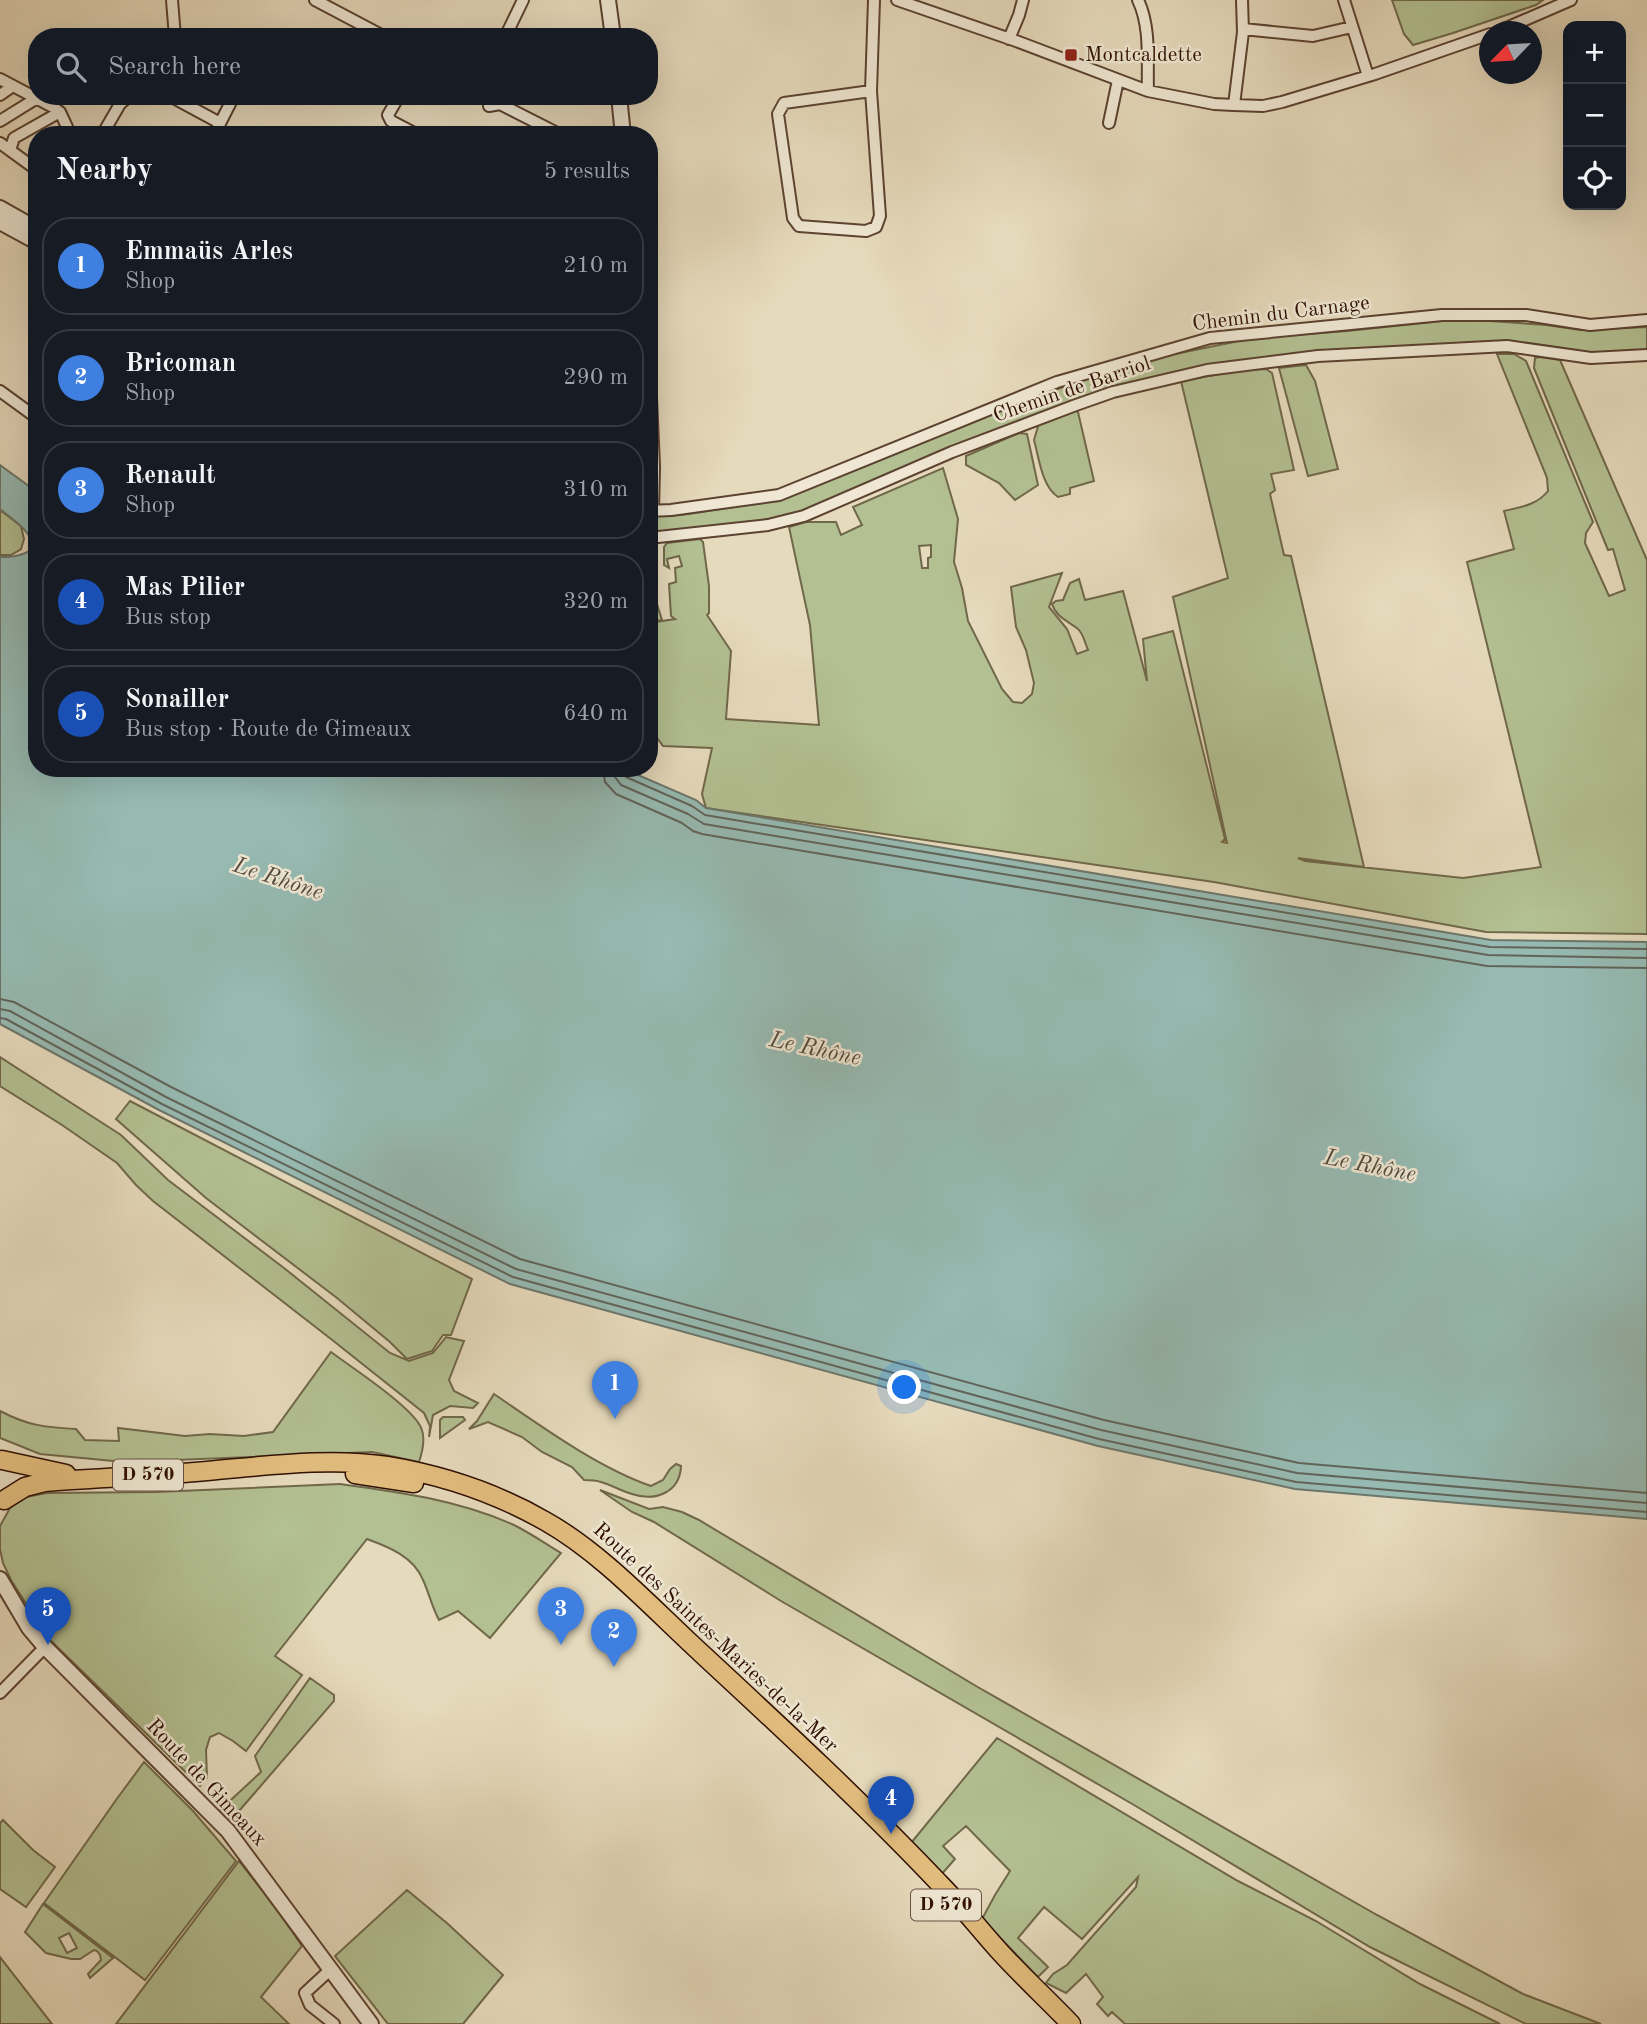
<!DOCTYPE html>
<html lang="en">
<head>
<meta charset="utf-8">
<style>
	body { margin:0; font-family:"Old Standard TT",serif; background:#242831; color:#f1f3f6 }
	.controls { position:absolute; right:21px; top:21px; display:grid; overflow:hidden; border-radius:14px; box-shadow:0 7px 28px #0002 }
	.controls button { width:63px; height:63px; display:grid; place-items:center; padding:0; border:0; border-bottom:2px solid #363941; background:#171b24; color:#f1f3f6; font:35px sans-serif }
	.compass { position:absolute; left:1479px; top:21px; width:63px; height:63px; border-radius:50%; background:#171b24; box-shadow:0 7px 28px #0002; rotate:245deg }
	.you { position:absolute; left:905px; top:1388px; width:24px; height:24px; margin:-18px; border:5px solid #fff; border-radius:50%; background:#1a73e8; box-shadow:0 0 0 10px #1a73e833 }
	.badge { display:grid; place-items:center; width:46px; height:46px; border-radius:50%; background:#8c9099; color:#fff; font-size:23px; font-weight:700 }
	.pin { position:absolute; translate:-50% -58px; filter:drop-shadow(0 2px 4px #0008) }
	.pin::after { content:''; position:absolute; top:37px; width:24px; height:21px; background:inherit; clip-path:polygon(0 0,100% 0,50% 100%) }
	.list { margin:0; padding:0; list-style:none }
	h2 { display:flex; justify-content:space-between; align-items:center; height:91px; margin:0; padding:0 28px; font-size:30px }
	h2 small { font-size:23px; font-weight:400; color:#9ea1a6 }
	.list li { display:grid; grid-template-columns:46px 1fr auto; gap:21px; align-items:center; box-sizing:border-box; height:98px; margin:0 14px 14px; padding:0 14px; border:2px solid #363941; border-radius:28px }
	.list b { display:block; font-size:26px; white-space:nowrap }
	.list p { margin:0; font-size:23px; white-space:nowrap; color:#9ea1a6 }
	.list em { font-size:23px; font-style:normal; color:#9ea1a6 }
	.icon { flex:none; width:38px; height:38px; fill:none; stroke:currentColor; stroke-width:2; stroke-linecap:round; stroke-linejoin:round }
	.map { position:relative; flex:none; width:1647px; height:2024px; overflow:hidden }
	.search { position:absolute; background:#171b24; box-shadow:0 7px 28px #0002; left:28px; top:28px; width:630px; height:77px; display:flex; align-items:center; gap:18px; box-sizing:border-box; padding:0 24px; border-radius:28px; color:#9ea1a6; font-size:26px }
	.panel { position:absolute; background:#171b24; box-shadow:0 7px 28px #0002; left:28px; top:126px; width:630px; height:651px; border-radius:28px }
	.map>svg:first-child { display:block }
	.green { fill:#b3c092; stroke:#70684a; stroke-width:2; fill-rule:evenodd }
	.water { fill:#96bab2; stroke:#6c766b; stroke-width:2 }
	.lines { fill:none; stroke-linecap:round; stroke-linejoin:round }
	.shore { stroke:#62645a; stroke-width:2 }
	.minor-casing { stroke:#5c4230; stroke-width:14 }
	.tertiary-casing { stroke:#5c4230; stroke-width:18 }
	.primary-casing { stroke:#2e0f01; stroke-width:21 }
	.minor { stroke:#efe7d3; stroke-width:10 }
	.tertiary { stroke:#efe7d3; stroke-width:14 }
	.primary { stroke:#e3bd7e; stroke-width:18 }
	.poi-dot { fill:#8f2418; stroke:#efe7d3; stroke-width:2.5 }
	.labels { text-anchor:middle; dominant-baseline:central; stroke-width:5; stroke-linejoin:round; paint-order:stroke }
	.shield { fill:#efe7d3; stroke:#685040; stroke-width:2 }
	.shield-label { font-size:19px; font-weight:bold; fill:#2e0f01 }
	.poi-label { font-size:21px; fill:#2e0f01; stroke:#efe7d3; text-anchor:start }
	.street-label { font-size:21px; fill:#2e0f01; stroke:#efe7d3 }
	.water-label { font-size:23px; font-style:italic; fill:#524b3f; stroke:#efe7d3 }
</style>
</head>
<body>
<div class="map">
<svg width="1647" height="2024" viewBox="0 0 1647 2024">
	<rect width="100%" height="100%" fill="#e6dabc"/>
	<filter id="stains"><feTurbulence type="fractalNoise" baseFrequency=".00286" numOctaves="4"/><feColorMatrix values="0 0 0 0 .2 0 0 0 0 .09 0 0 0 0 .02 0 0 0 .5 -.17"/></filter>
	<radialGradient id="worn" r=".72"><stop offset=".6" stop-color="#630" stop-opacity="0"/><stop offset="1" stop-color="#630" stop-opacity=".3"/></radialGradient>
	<path class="green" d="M1392 0H1543L1536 5 1453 33 1413 45 1404 34Z
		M1461 319 1546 325 1581 330 1647 327V350L1594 355 1455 344 1158 378 784 519 649 535V516L681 515 781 500 895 454 984 415 1097 375 1165 356 1254 338 1347 331Z
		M1497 354H1514L1526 361 1593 522 1586 533 1585 543 1609 596 1625 590 1613 549 1608 550 1534 368 1535 358 1540 357 1560 360 1647 560V934L1486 932 1214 882 706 808 702 794 712 748 663 746 649 727V623L675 619 671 616 669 584 676 582 675 568 682 566 679 556 667 559 669 568 664 565V547L667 543 700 539 703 542 709 586V613L707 615 731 651 726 719 819 725 810 625 789 527 806 522H836L841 535 862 525 853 507 943 468 958 519 954 562 962 588 968 621 1002 689 1013 702 1022 703 1032 694 1034 683 1026 650 1016 627 1011 587 1062 573 1049 607 1067 629 1077 654 1088 650C1085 643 1083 633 1078 629 1068 621 1056 617 1052 604L1056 601 1063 600 1070 583 1079 579 1085 600 1123 591 1147 681 1143 639 1173 631 1225 839 1222 842 1227 843 1173 597 1228 578 1181 381 1242 370 1266 369 1272 373 1294 470 1271 474 1275 490 1270 494 1284 555 1291 556 1364 867 1298 858 1305 861 1463 878 1541 867 1467 562 1514 549 1504 511C1521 507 1537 505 1548 491L1547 478ZM931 545V557L928 558V568H922L919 546Z
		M1306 365 1315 381 1338 469 1308 476 1279 368Z
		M1076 410 1078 412 1094 481 1070 488V494L1058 497C1042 487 1039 458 1034 440L1039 423Z
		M1019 433 1027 434 1038 485 1015 500 999 483 966 465V456Z
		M0 510 21 526 24 539 21 549 11 555H0Z
		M656 601 662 620 649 622V603Z
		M0 1057 121 1135 168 1180 284 1268 390 1353 409 1361 433 1353 446 1337 464 1341 449 1380 454 1391 478 1403 473 1408 450 1406 433 1415 429 1437 430 1426 424 1413 331 1339 153 1201 136 1185 117 1163 62 1125 0 1086Z
		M130 1101 472 1279 451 1335H443L432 1351 407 1359 390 1342 337 1298 206 1198 116 1119Z
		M331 1352C351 1367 416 1409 422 1430 425 1439 422 1453 419 1462L372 1452 124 1462 40 1454 0 1438V1411C29 1426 44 1427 76 1429L85 1440 119 1441 118 1428 185 1436 210 1434 244 1436 273 1432Z
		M494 1394C541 1426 597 1467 651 1486L663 1480 670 1469 676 1464 681 1466C680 1492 656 1502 632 1494 621 1491 612 1485 601 1482 595 1480 590 1480 584 1480L572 1467 542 1452 522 1437 488 1422 469 1429 477 1421Z
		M443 1417H463L465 1420 440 1438V1420Z
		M340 1484C399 1492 459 1500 514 1525 530 1533 546 1544 561 1553L490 1638 458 1611 439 1620C432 1607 429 1593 423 1580 414 1557 389 1547 367 1539L275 1656 302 1675 246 1751 233 1741 219 1733 210 1737 206 1750 207 1778 200 1786 48 1638 11 1580 3 1563 0 1549V1526L10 1508 26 1497 47 1493 156 1492Z
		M600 1490 649 1509 663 1507 682 1512 699 1520 976 1686 1377 1915 1523 1994 1601 2024H1526L1370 1947 1134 1805 781 1601 654 1522 632 1512Z
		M310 1678 334 1695V1701L233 1818H228L220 1810 261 1772 255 1756Z
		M997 1738 1238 1881 1316 1921 1420 1984 1500 2024H1125L1112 2012 1108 2016 1097 2004 1103 1997 1086 1974 1066 1993 1046 1983 1053 1974 1067 1965 1136 1887 1138 1877 1082 1939 1044 1907 1018 1938 1048 1967 1038 1977 982 1919 995 1895 1010 1871 966 1826 943 1846 955 1859 941 1875 911 1843Z
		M144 1762 193 1811 236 1861 145 1980 44 1903 116 1800Z
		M3 1820 33 1850 55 1867 26 1907 0 1889V1823Z
		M239 1861 274 1905 302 1946 261 1997 289 2024H116Z
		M407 1890 448 1924 503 1975 463 2024H388L335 1956Z
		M43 1904 113 1958 90 1978 88 1974 101 1960 100 1955 97 1951 94 1950 80 1959H71L46 1953 25 1932ZM69 1933 77 1948 67 1953 59 1938Z
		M0 1957 52 2024H0Z"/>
	<path class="water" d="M0 465 37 492V768H622L696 800 706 808 1491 940 1647 942V1519L1295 1489 1098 1446 510 1284 159 1110 0 1024V557C12 557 24 556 33 548 32 531 13 520 0 509Z"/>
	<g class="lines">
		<path class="shore" d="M603 768 605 782 616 794 682 823 693 831 702 834 1487 966 1647 968
			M613 768 615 777 621 785 688 814 704 824 1488 955 1647 958
			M622 768 623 774 626 777 692 806 705 815 1490 947 1647 949
			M0 999 14 1002 171 1087 520 1259 1104 1420 1299 1463 1647 1493
			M0 1009 10 1011 166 1097 516 1269 1101 1430 1297 1473 1647 1503
			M0 1018 6 1019 162 1104 513 1277 1099 1439 1296 1482 1647 1512"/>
		<defs>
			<path id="minor" d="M172 0 175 37
				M315 0 385 37
				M897 0 1016 41 1148 91 1214 104 1234 105 1263 106 1282 102 1375 74 1490 34
				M1138 0C1151 27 1147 61 1148 91
				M1344 0 1368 76
				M1243 29 1313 36 1352 27
				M1497 32 1571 0
				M519 37 508 31 523 0
				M1009 39 1019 15 1023 0
				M0 79 53 107 60 112 67 127 63 135
				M871 91 784 103 778 114 793 218 799 226 866 231 876 227 880 216 871 91 874 0
				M0 95 13 86
				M170 96 220 123
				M399 96 388 115 391 121 418 135
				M1234 105 1243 32 1242 0
				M489 106 500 104 561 135
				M0 121 37 98
				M1109 123 1118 80
				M102 135 120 104 129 96
				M214 135 234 96
				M0 143 37 170
				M10 150 14 138 60 112
				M649 350 654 467
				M0 391 37 418
				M649 465 654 467 653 511
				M649 511 671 510 779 495 1057 382 1210 338 1442 315H1526L1590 325 1647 320
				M649 538 768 525 804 516 952 452 1076 405 1113 392 1207 370 1318 356 1507 346 1591 358 1647 355
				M0 1693 45 1647
				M331 1969 305 1993 310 2005 334 2024"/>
			<path id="tertiary" d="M608 0 613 37
				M619 96 623 135
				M0 208 37 229
				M0 222 37 242
				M0 1579 29 1628 45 1647 228 1831 371 2024"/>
			<path id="primary" d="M2 1460 66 1474
				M355 1474 414 1483
				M4 1500 25 1487 45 1482C99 1478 153 1476 207 1471 265 1466 329 1457 387 1466 442 1475 496 1493 545 1521 602 1553 653 1609 701 1653 782 1728 863 1803 939 1883 961 1905 980 1930 1001 1953 1023 1977 1048 2000 1071 2024"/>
		</defs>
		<use href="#minor" class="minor-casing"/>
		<use href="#tertiary" class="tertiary-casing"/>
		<use href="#primary" class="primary-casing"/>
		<use href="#minor" class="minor"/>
		<use href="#tertiary" class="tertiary"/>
		<use href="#primary" class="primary"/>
	</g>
	<rect class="poi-dot" x="1064" y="48" width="14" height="14" rx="3.5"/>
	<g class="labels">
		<g class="shield">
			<rect x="113" y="1459.5" width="70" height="31" rx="5"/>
			<rect x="911" y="1889.5" width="70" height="31" rx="5"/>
		</g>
		<g class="shield-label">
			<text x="148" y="1475">D 570</text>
			<text x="946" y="1905">D 570</text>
		</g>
		<g class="poi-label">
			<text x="1085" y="55">Montcaldette</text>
		</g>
		<g class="street-label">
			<text transform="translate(1281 314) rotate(-7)">Chemin du Carnage</text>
			<text transform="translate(1072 390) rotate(-19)">Chemin de Barriol</text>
			<text transform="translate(715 1638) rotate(43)">Route des Saintes-Maries-de-la-Mer</text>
			<text transform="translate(206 1783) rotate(47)">Route de Gimeaux</text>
		</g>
		<g class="water-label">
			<text transform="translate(278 879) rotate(18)">Le Rhône</text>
			<text transform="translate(815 1049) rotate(12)">Le Rhône</text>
			<text transform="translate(1370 1166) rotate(11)">Le Rhône</text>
		</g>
	</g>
	<rect width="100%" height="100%" filter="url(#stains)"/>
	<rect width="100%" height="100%" fill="url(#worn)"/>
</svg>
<div class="controls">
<button>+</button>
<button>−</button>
<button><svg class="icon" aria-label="locate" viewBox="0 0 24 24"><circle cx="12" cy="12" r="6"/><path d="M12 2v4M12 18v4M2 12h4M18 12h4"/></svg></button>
</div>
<svg class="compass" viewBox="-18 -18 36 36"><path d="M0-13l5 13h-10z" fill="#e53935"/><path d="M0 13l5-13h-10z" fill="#9ea1a6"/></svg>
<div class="you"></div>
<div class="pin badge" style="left:615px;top:1419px;background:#3f7fe0">1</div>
<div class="pin badge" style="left:614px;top:1667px;background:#3f7fe0">2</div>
<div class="pin badge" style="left:561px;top:1645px;background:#3f7fe0">3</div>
<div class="pin badge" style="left:891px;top:1834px;background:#1a4fb4">4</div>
<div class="pin badge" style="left:48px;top:1645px;background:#1a4fb4">5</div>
<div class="search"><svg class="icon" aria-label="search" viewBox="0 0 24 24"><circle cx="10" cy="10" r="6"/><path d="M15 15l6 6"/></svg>Search here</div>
<section class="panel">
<h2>Nearby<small>5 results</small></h2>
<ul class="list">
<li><span class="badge" style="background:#3f7fe0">1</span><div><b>Emmaüs Arles</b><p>Shop</p></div><em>210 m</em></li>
<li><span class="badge" style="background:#3f7fe0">2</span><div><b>Bricoman</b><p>Shop</p></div><em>290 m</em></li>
<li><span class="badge" style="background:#3f7fe0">3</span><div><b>Renault</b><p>Shop</p></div><em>310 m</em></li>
<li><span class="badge" style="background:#1a4fb4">4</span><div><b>Mas Pilier</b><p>Bus stop</p></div><em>320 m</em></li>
<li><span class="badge" style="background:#1a4fb4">5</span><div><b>Sonailler</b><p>Bus stop · Route de Gimeaux</p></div><em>640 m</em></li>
</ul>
</section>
</div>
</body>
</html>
